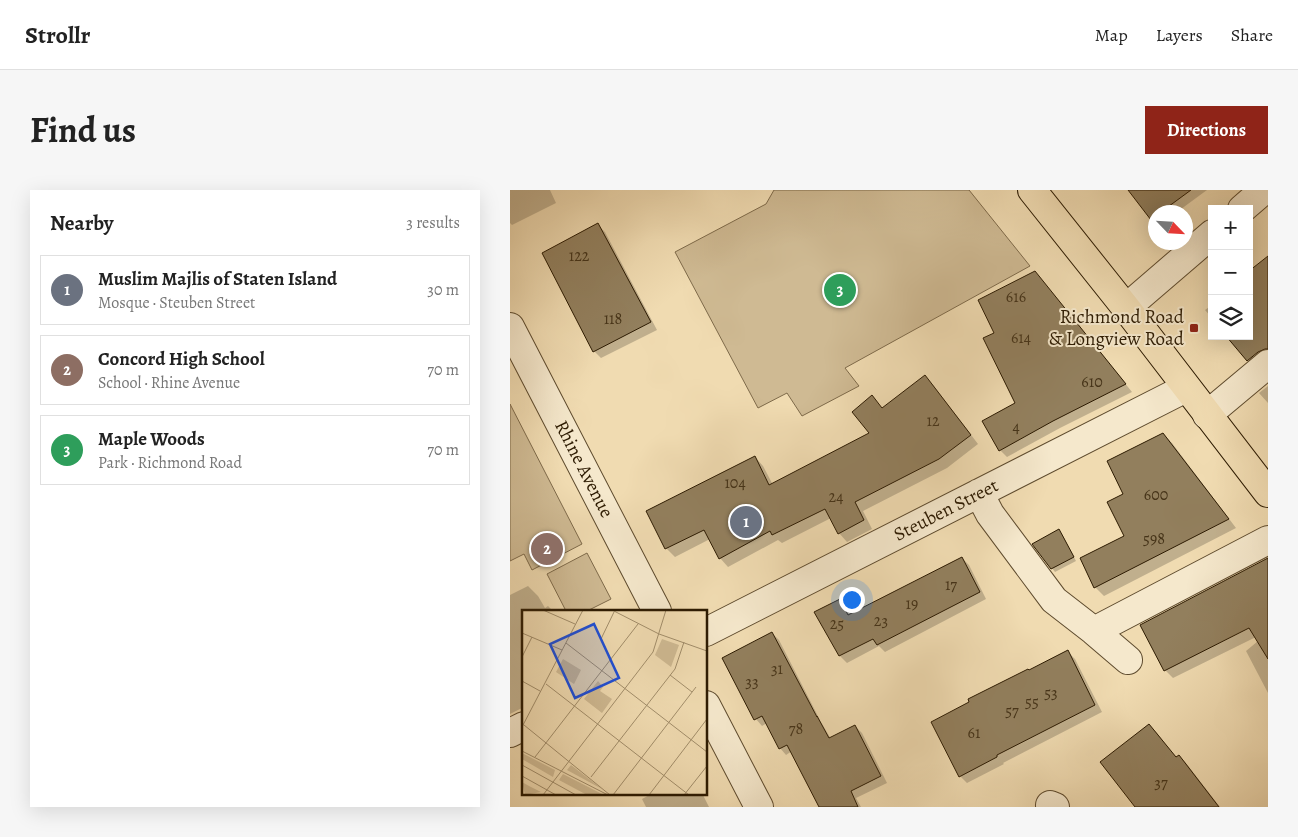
<!DOCTYPE html>
<html lang="en">
<head>
<meta charset="utf-8">
<style>
	body { margin:0; font-family:Alegreya,serif; background:#f6f6f6; color:#222 }
	.controls { position:absolute; right:15px; top:15px; display:grid; overflow:hidden; border-radius:0px; box-shadow:0 5px 20px #0002 }
	.controls button { width:45px; height:45px; display:grid; place-items:center; padding:0; border:0; border-bottom:1px solid #e0e0e0; background:#fff; color:#222; font:25px sans-serif }
	.compass { position:absolute; left:638px; top:15px; width:45px; height:45px; border-radius:50%; background:#fff; box-shadow:0 5px 20px #0002; rotate:115deg }
	.you { position:absolute; left:341px; top:409px; width:18px; height:18px; margin:-12px; border:4px solid #fff; border-radius:50%; background:#1a73e8; box-shadow:0 0 0 8px #1a73e833 }
	.badge { display:grid; place-items:center; width:32px; height:32px; border-radius:50%; background:#8f2418; color:#fff; font-size:16px; font-weight:700 }
	.pin { position:absolute; translate:-50% -50%; border:2px solid #fff; box-shadow:0 1px 5px #0006 }
	.list { margin:0; padding:0; list-style:none }
	h2 { display:flex; justify-content:space-between; align-items:center; height:65px; margin:0; padding:0 20px; font-size:21px }
	h2 small { font-size:16px; font-weight:400; color:#767676 }
	.list li { display:grid; grid-template-columns:32px 1fr auto; gap:15px; align-items:center; box-sizing:border-box; height:70px; margin:0 10px 10px; padding:0 10px; border:1px solid #e0e0e0; border-radius:0px }
	.list b { display:block; font-size:19px; white-space:nowrap }
	.list p { margin:0; font-size:16px; white-space:nowrap; color:#767676 }
	.list em { font-size:16px; font-style:normal; color:#767676 }
	.icon { flex:none; width:28px; height:28px; fill:none; stroke:currentColor; stroke-width:2; stroke-linecap:round; stroke-linejoin:round }
	.map { position:relative; flex:none; width:758px; height:617px; overflow:hidden; border-radius:0px }
	header { display:flex; align-items:center; gap:30px; box-sizing:border-box; height:70px; padding:0 25px; background:#fff; border-bottom:1px solid #e0e0e0 }
	header strong { font-size:24px }
	nav { display:flex; gap:28px; margin-inline-start:auto; font-size:18px }
	.intro { display:flex; align-items:center; justify-content:space-between; box-sizing:border-box; height:120px; padding:0 30px }
	h1 { margin:0; font-size:35px }
	.button { padding:12px 22px; border-radius:0px; background:#8f2418; color:#fff; font-size:18px; font-weight:700 }
	main { display:flex; gap:30px; padding:0 30px }
	aside { flex:1; background:#fff; border-radius:0px; box-shadow:0 5px 20px #0002 }
	.map>svg:first-child { display:block }
	.green { fill:#cfba93; stroke:#7e6a4a }
	.shadow { fill:#0003 }
	.building { fill:#927f5d; stroke:#2d1b02 }
	.lines { fill:none; stroke-linecap:round; stroke-linejoin:round }
	.minor-casing { stroke:#5e4b2e; stroke-width:30 }
	.major-casing { stroke:#2d1b02; stroke-width:30 }
	.minor { stroke:#f5e8cc; stroke-width:28 }
	.major { stroke:#f0dbb1; stroke-width:28 }
	.poi-dot { fill:#8f2418; stroke:#f5e8cc; stroke-width:2 }
	.labels { text-anchor:middle; dominant-baseline:central; stroke-width:4; stroke-linejoin:round; paint-order:stroke }
	.number-label { font-size:16px; fill:#463419 }
	.poi-label { font-size:19px; fill:#2d1b02; stroke:#f5e8cc; text-anchor:end }
	.street-label { font-size:19px; fill:#2d1b02; stroke:#f5e8cc }
	.inset-road { fill:none; stroke:#a28e6b; stroke-width:1 }
	.view { fill:#1d4ed8; fill-opacity:0.15; stroke:#1d4ed8; stroke-width:2.5 }
	.inset-edge { fill:none; stroke:#2d1b02; stroke-width:2.5 }
</style>
</head>
<body>
<header>
<strong>Strollr</strong>
<nav><a>Map</a><a>Layers</a><a>Share</a></nav>
</header>
<div class="intro"><h1>Find us</h1><a class="button">Directions</a></div>
<main>
<aside>
<h2>Nearby<small>3 results</small></h2>
<ul class="list">
<li><span class="badge" style="background:#6b7280">1</span><div><b>Muslim Majlis of Staten Island</b><p>Mosque · Steuben Street</p></div><em>30 m</em></li>
<li><span class="badge" style="background:#8d6e63">2</span><div><b>Concord High School</b><p>School · Rhine Avenue</p></div><em>70 m</em></li>
<li><span class="badge" style="background:#2e9e5b">3</span><div><b>Maple Woods</b><p>Park · Richmond Road</p></div><em>70 m</em></li>
</ul>
</aside>
<div class="map">
<svg width="758" height="617" viewBox="0 0 758 617">
	<rect width="100%" height="100%" fill="#f0dbb1"/>
	<filter id="stains"><feTurbulence type="fractalNoise" baseFrequency=".004" numOctaves="4"/><feColorMatrix values="0 0 0 0 .2 0 0 0 0 .09 0 0 0 0 .02 0 0 0 .5 -.17"/></filter>
	<radialGradient id="worn" r=".72"><stop offset=".6" stop-color="#630" stop-opacity="0"/><stop offset="1" stop-color="#630" stop-opacity=".3"/></radialGradient>
	<path class="green" d="M264 0H459L520 76 335 178 349 196 292 226 277 203 248 218 165 62 256 14Z
		M0 214 72 354 22 380 14 364 0 371Z
		M77 363 101 409 77 421H56L37 384Z"/>
	<path class="shadow" d="M0 0H40L46 13 2 35 0 33Z
		M620 0H697L667 22H646V33Z
		M88 35 95 42 147 140 91 168 84 161Z
		M758 67V169L746 179 717 146H739V83Z
		M532 90 622 202 550 238 497 267 490 260 507 213Z
		M702 115V128L695 120Z
		M415 186 423 195 468 254 437 278 353 321 362 339 337 352 329 343 321 328 272 353 268 350 218 377 210 368 200 349 165 367 156 358 245 267 253 276 263 295 361 243 370 216 373 219Z
		M758 196V213L749 203Z
		M653 244 662 253 726 338 594 406 585 397 616 346Z
		M549 341 552 344 566 371 545 382 524 355Z
		M452 368 459 375 476 409 375 462 369 456 337 473 330 466 306 423 329 411 337 418 341 425Z
		M753 372 758 377V503L736 461 748 451 746 447 663 488 655 480Z
		M18 396 28 406 35 418 38 416 43 421H14V517L0 524V405Z
		M262 443 269 450 311 532 321 549 345 536 352 543 377 593 346 608 351 617H311L282 561 276 565 270 558 257 533 252 536 246 529Z
		M558 462 565 469 592 522 493 573 494 574 457 593 450 586 519 482Z
		M639 535 647 543 666 568 669 566 676 573 710 617H631Z
		M143 603H192L199 617H136L132 609Z"/>
	<path class="building" d="M618 0H681L651 22H646V27L641 30Z
		M88 33 141 132 83 162 32 63Z
		M758 66V159H755L748 162 737 171 716 146H739V81Z
		M525 81 616 194 543 231 489 261 472 231 505 213 473 148 484 143 468 110Z
		M415 185 461 245 429 269 345 312 354 330 328 344 315 319 262 345 260 341 209 369 194 340 155 359 136 321 245 266 259 295 359 243 342 222 362 205 372 218Z
		M653 243 719 329 584 398 570 368 614 346 597 312 613 304 597 271Z
		M549 339 564 367 541 379 522 354Z
		M452 367 470 402 367 455 363 449 329 466 304 422 330 409 338 425Z
		M758 368V469L739 438 654 481 630 435Z
		M262 442 307 527V526L319 548 345 535 371 586 341 601 348 617H309L277 555 269 559 252 526 244 530 212 468Z
		M558 460 585 515 487 565V567L449 587 421 532 459 512 458 509 518 479 519 480Z
		M639 534 666 567 669 565 709 617H625L590 572Z"/>
	<g class="lines">
		<defs>
			<path id="minor" d="M732 19 754 0
				M616 118 702 44
				M0 137 147 421
				M697 225 758 174
				M469 303 480 324 544 410 584 441
				M196 442 676 198
				M618 470 584 441 758 350
				M196 515 249 617
				M0 543 14 536
				M540 615 545 617"/>
			<path id="major" d="M522 0 616 118 758 303"/>
		</defs>
		<use href="#minor" class="minor-casing"/>
		<use href="#major" class="major-casing"/>
		<use href="#minor" class="minor"/>
		<use href="#major" class="major"/>
	</g>
	<rect class="poi-dot" x="679" y="133" width="10" height="10" rx="2.5"/>
	<g class="labels">
		<g class="number-label">
			<text x="69" y="66">122</text>
			<text x="506" y="107">616</text>
			<text x="103" y="129">118</text>
			<text x="511" y="148">614</text>
			<text x="582" y="192">610</text>
			<text x="423" y="231">12</text>
			<text x="506" y="237">4</text>
			<text x="225" y="293">104</text>
			<text x="646" y="305">600</text>
			<text x="326" y="307">24</text>
			<text x="644" y="349">598</text>
			<text x="441" y="395">17</text>
			<text x="402" y="414">19</text>
			<text x="371" y="431">23</text>
			<text x="327" y="434">25</text>
			<text x="267" y="479">31</text>
			<text x="242" y="492">33</text>
			<text x="541" y="503">53</text>
			<text x="522" y="512">55</text>
			<text x="502" y="521">57</text>
			<text x="286" y="539">78</text>
			<text x="464" y="543">61</text>
			<text x="651" y="593">37</text>
		</g>
		<g class="poi-label">
			<text x="674" y="127">Richmond Road<tspan x="674" dy="22">&amp; Longview Road</tspan></text>
		</g>
		<g class="street-label">
			<text transform="translate(74 279) rotate(63)">Rhine Avenue</text>
			<text transform="translate(436 320) rotate(-27)">Steuben Street</text>
		</g>
	</g>
	<g transform="translate(12 420)">
		<rect width="185" height="185" fill="#f0dbb1"/>
		<path d="M140 29 157 35 149 57 133 45ZM41 49 59 60 52 74 34 62ZM76 71 81 77 78 81 90 89 80 103 62 89ZM0 143 33 160 31 167 0 149ZM49 155 80 179 45 160ZM41 164 82 185H65L37 170ZM0 172 7 176 19 182 3 185Z" fill="#cfba93"/>
		<path class="inset-road" d="M21 0 53 14M90 0 137 24 185 41M0 23 40 40M79 29 92 2M44 33 185 142M0 47 10 27M148 65 170 82M0 71 18 81M24 74 167 185M2 115 88 185M0 117 61 0M0 141 86 185M13 147 116 14M0 155 54 185M0 166 34 185M69 167 153 59 162 32M21 185 131 42 144 0M91 185 174 77M127 185 185 109M162 185 185 156"/>
		<path class="view" d="M72 14 97 68 53 88 28 34Z"/>
		<rect width="185" height="185" class="inset-edge"/>
	</g>
	<rect width="100%" height="100%" filter="url(#stains)"/>
	<rect width="100%" height="100%" fill="url(#worn)"/>
</svg>
<div class="controls">
<button>+</button>
<button>−</button>
<button><svg class="icon" aria-label="layers" viewBox="0 0 24 24"><path d="M12 4l9 5-9 5-9-5zM3 14l9 5 9-5"/></svg></button>
</div>
<svg class="compass" viewBox="-18 -18 36 36"><path d="M0-13l5 13h-10z" fill="#e53935"/><path d="M0 13l5-13h-10z" fill="#767676"/></svg>
<div class="you"></div>
<div class="pin badge" style="left:236px;top:332px;background:#6b7280">1</div>
<div class="pin badge" style="left:37px;top:359px;background:#8d6e63">2</div>
<div class="pin badge" style="left:330px;top:100px;background:#2e9e5b">3</div>
</div>
</main>
</body>
</html>
